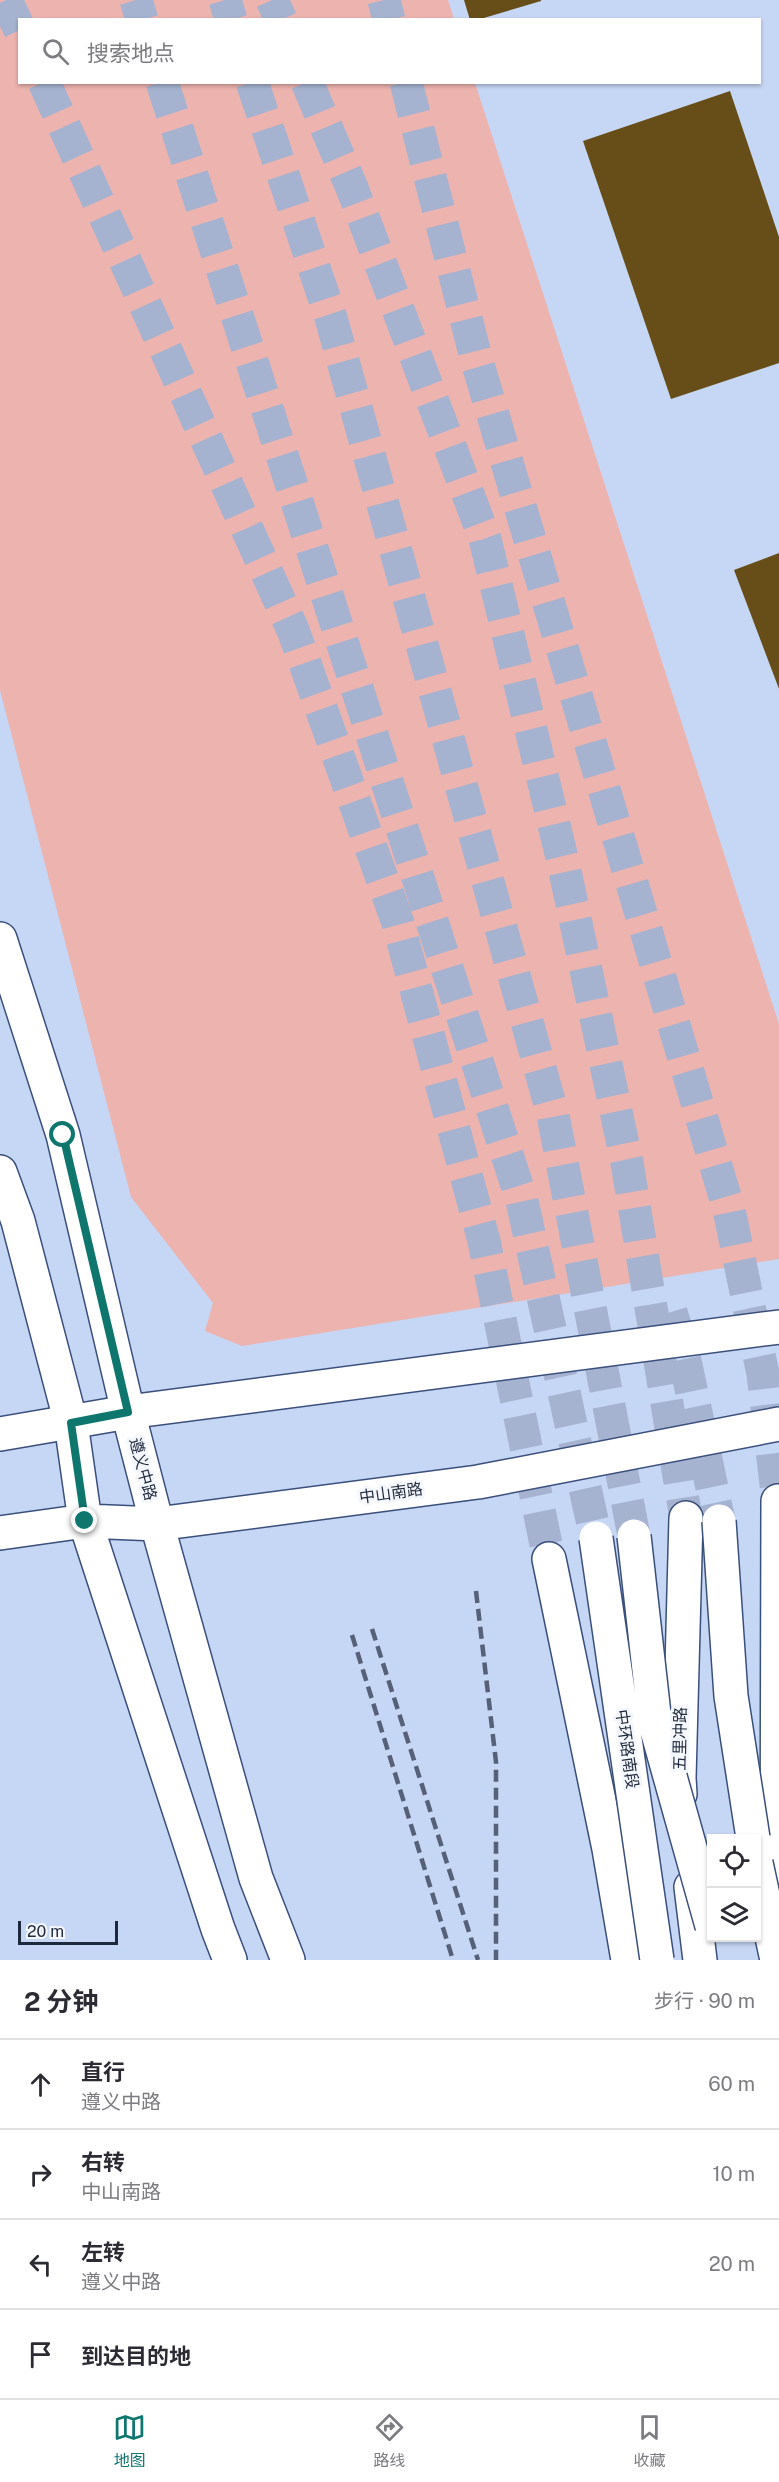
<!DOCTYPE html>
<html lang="zh">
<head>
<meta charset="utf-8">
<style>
	body { margin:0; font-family:"Public Sans","Noto Sans SC",sans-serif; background:#f7f7f7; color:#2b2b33 }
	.controls { position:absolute; right:18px; bottom:18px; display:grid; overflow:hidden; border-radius:0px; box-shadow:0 2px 4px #0004 }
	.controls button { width:54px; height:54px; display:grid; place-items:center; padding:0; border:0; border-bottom:2px solid #e1e1e2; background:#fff; color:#2b2b33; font:30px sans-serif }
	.scale { position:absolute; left:18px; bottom:15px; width:100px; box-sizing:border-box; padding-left:6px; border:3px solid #1f293d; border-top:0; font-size:16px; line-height:21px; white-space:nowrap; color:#1f293d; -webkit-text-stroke:4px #f4f7fc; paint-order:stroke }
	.stop { position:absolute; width:18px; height:18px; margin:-14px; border:4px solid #0f766e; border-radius:50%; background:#fff }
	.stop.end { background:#0f766e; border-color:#fff; box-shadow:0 2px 6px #0008 }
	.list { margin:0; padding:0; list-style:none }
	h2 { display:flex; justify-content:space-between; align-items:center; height:78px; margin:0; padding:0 24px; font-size:26px }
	h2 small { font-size:20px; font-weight:400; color:#7c7c81 }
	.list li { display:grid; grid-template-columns:39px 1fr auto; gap:18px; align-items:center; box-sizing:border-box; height:90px; padding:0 24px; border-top:2px solid #e1e1e2 }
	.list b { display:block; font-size:22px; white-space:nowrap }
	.list p { margin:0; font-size:20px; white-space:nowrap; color:#7c7c81 }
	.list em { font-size:20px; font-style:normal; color:#7c7c81 }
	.icon { flex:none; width:33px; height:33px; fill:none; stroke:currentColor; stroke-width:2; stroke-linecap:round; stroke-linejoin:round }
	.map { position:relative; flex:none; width:779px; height:1960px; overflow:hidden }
	.search { position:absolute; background:#fff; box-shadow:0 2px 4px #0004; left:18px; right:18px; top:18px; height:66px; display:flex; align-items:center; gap:15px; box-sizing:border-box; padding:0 21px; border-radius:0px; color:#7c7c81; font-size:22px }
	.sheet { height:438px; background:#fff }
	nav { display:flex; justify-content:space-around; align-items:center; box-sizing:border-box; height:84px; border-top:2px solid #e1e1e2; background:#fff; font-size:16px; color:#7c7c81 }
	nav a { display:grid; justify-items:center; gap:3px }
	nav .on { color:#0f766e }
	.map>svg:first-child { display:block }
	.green { fill:#edb3af }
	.building { fill:#674e18 }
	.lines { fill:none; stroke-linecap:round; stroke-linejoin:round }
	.trunk-tunnel { stroke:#a5b3d0; stroke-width:33; stroke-dasharray:33 16; stroke-linecap:butt }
	.secondary-casing { stroke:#3a4f7b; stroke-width:36 }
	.trunk-casing { stroke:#3a4f7b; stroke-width:36 }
	.secondary { stroke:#fff; stroke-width:33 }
	.trunk { stroke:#fff; stroke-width:33 }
	.rail { stroke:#556179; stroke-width:4.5; stroke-dasharray:12 6; stroke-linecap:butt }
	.trunk-bridge-casing { stroke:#3a4f7b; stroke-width:36; stroke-linecap:butt }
	.trunk-bridge { stroke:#fff; stroke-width:33 }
	.route { stroke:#0f766e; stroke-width:8 }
	.labels { text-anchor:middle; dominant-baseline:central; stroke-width:6; stroke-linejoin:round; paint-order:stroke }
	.street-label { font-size:16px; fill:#1f293d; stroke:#f4f7fc }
</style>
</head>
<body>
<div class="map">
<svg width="779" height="1960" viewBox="0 0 779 1960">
	<rect width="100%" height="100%" fill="#c6d6f5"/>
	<path class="green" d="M0 0H448L454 19 20 20V82L475 83 779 1024V1259L242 1346 205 1331 213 1303 131 1197 0 690Z"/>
	<path class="building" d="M464 0H541V1L477 20H470Z
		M730 91 779 237V363L671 399 583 141Z
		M779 553V689L734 570Z"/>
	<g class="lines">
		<path class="trunk-tunnel" d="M6 0 20 30
			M136 0 142 20
			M225 0 231 20
			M272 0 281 20
			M384 0 389 20
			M44 82 293 630 398 923 484 1241 549 1559
			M162 82 522 1201 596 1538
			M252 82 331 318 553 1115 634 1536
			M307 82 352 188 485 539 563 862 627 1163 686 1518
			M406 82 476 358 729 1210 763 1374 778 1501
			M671 1312 683 1351 719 1521"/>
		<defs>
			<path id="secondary" d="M0 939 63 1135 128 1412 157 1524 256 1878 288 1960
				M0 1172 18 1221 71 1423 85 1521 218 1929 230 1960
				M0 1434 128 1412 779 1327
				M0 1533 85 1521 157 1524 478 1482 779 1424"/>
			<path id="trunk" d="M549 1559 609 1849 628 1960
				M680 1794 679 1778 686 1518
				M691 1887 700 1960
				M777 1926 778 1501"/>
		</defs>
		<use href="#secondary" class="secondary-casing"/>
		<use href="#trunk" class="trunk-casing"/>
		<use href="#secondary" class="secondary"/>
		<use href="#trunk" class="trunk"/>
		<path class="rail" d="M476 1591 496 1762V1960
			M372 1629 478 1960
			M352 1635 453 1960"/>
		<defs>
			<path id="trunk-bridge" d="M719 1521 731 1696 753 1838
				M634 1536 655 1723 712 1926
				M596 1538 657 1960
				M756 1863 777 1960"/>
		</defs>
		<use href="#trunk-bridge" class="trunk-bridge-casing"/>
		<use href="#trunk-bridge" class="trunk-bridge"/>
	</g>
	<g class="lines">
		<path class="route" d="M63 1135 128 1412 71 1423 85 1521"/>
	</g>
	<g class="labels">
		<g class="street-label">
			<text transform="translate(143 1469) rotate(75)">遵义中路</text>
			<text transform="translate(391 1493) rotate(-8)">中山南路</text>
			<text transform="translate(680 1739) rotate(-89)">五里冲路</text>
			<text transform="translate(627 1749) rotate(82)">中环路南段</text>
		</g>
	</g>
</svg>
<div class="controls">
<button><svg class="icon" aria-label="locate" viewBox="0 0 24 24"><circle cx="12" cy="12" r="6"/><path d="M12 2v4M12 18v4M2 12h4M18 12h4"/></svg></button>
<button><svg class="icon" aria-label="layers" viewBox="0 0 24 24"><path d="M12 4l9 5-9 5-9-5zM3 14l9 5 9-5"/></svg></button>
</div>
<div class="scale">20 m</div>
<div class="stop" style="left:63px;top:1135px"></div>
<div class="stop end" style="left:85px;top:1521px"></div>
<div class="search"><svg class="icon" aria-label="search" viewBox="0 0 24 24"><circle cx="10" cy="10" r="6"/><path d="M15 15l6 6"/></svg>搜索地点</div>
</div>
<section class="sheet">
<h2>2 分钟<small>步行 · 90 m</small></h2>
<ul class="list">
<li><svg class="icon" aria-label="ahead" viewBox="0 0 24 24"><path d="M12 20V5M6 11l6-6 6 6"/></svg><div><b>直行</b><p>遵义中路</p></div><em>60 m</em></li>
<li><svg class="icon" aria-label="right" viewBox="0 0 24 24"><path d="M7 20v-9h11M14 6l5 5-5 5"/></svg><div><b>右转</b><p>中山南路</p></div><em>10 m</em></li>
<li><svg class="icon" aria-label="left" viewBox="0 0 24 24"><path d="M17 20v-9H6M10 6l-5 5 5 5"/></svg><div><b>左转</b><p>遵义中路</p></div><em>20 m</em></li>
<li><svg class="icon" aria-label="arrive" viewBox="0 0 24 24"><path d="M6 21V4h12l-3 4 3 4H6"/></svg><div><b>到达目的地</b></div></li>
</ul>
</section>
<nav>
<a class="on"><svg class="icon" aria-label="map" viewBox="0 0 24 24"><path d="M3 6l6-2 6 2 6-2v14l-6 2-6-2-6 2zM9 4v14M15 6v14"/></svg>地图</a>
<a><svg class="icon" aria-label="directions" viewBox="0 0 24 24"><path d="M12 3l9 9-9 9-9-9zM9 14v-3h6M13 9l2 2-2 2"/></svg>路线</a>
<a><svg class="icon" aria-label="saved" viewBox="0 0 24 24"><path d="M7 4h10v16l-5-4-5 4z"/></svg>收藏</a>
</nav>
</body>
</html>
